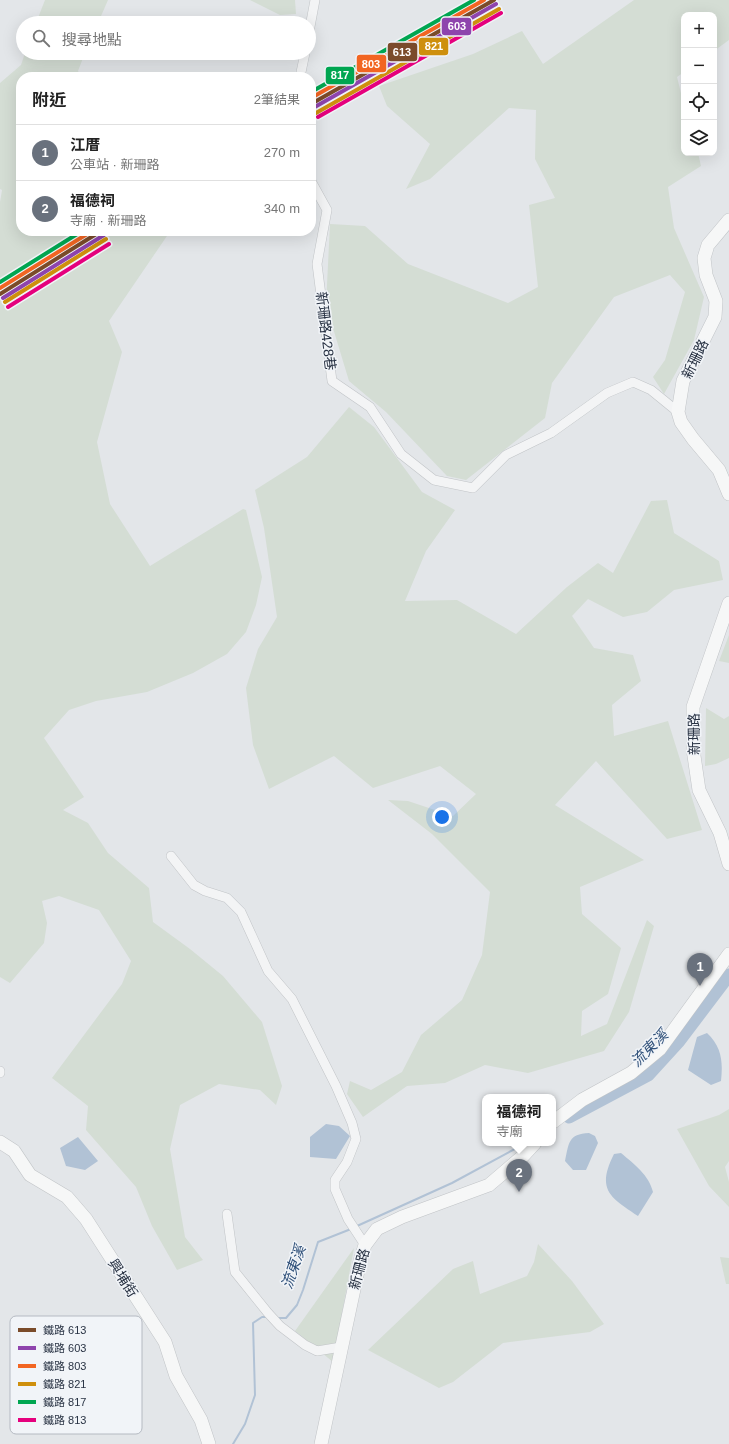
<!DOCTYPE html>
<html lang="zh-TW">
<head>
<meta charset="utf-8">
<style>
	body { margin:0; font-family:Helvetica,"Noto Sans TC",sans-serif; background:#f2f2f2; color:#222 }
	.controls { position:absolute; right:12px; top:12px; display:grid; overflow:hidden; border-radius:8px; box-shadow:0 4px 16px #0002 }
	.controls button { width:36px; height:36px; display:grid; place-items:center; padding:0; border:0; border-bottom:1px solid #e0e0e0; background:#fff; color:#222; font:20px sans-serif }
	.you { position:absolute; left:442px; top:817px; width:14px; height:14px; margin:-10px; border:3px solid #fff; border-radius:50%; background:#1a73e8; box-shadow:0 0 0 6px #1a73e833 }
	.badge { display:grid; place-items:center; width:26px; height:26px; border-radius:50%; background:#69717d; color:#fff; font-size:13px; font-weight:700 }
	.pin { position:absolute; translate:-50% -33px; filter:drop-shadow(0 1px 2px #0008) }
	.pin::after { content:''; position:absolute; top:21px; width:14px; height:12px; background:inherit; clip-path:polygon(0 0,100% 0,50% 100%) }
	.popup { position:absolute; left:482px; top:1094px; width:74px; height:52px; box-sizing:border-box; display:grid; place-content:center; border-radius:8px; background:#fff; filter:drop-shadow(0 1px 3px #0005); font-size:13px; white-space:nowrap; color:#767676 }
	.popup b { font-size:15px; color:#222 }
	.popup::after { content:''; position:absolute; left:50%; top:100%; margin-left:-8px; border:8px solid transparent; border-top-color:#fff }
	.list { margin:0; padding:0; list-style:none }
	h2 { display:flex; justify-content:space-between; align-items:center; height:52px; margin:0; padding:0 16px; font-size:17px }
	h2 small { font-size:13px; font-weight:400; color:#767676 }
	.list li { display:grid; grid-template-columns:26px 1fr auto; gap:12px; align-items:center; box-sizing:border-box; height:56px; padding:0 16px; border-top:1px solid #e0e0e0 }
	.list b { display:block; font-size:15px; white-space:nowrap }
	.list p { margin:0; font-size:13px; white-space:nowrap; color:#767676 }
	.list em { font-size:13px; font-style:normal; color:#767676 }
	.icon { flex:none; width:22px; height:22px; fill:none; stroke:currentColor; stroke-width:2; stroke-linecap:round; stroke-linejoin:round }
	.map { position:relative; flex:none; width:729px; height:1444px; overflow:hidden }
	.search { position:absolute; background:#fff; box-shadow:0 4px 16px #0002; left:16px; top:16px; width:300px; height:44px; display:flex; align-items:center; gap:10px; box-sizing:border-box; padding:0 14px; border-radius:22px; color:#767676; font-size:15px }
	.panel { position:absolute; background:#fff; box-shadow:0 4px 16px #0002; left:16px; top:72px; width:300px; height:164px; border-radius:16px }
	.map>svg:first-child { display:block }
	.green { fill:#d4ddd4 }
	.water { fill:#b1c2d5 }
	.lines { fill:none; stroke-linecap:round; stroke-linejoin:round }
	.stream { stroke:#b1c2d5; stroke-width:2 }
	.river { stroke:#b1c2d5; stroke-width:13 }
	.street-casing { stroke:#c1c4c7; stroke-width:10 }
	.secondary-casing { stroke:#c1c4c7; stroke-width:14 }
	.street { stroke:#f3f4f5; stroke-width:9 }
	.secondary { stroke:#f6f7f7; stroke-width:13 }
	.rail-1-casing { stroke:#f1f4f8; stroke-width:7 }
	.rail-2-casing { stroke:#f1f4f8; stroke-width:7 }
	.rail-3-casing { stroke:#f1f4f8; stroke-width:7 }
	.rail-4-casing { stroke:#f1f4f8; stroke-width:7 }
	.rail-5-casing { stroke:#f1f4f8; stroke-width:7 }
	.rail-6-casing { stroke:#f1f4f8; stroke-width:7 }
	.rail-1 { stroke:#7a4b2a; stroke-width:4 }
	.rail-2 { stroke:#8e44ad; stroke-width:4 }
	.rail-3 { stroke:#f26522; stroke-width:4 }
	.rail-4 { stroke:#ce8f0d; stroke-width:4 }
	.rail-5 { stroke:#00a651; stroke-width:4 }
	.rail-6 { stroke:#e5007d; stroke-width:4 }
	.labels { text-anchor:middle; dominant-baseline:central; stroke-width:3; stroke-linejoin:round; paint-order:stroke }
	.street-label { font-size:14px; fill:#283243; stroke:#f1f4f8 }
	.water-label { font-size:15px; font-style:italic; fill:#30517a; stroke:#f1f4f8 }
	.key { fill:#f1f4f8; stroke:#b5bac2; stroke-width:1 }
	.key-label { font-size:11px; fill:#283243 }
	.line-badge { stroke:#f1f4f8; stroke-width:1.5 }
	.badge-label { font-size:11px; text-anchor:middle; font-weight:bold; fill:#fff }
</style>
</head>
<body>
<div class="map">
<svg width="729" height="1444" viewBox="0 0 729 1444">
	<rect width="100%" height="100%" fill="#e3e6e9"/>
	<path class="green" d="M45 0H108L98 23H36Z
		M250 0H295L296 14 280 15Z
		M634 0H729V40L714 51V15H684V72L677 77 684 105V153H698L701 166 668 187 674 228 704 297 694 340 664 394 653 377 665 360 685 292 670 275 614 297 552 383 545 418 466 480 447 476 386 412 349 381 326 305 330 224 365 226 408 264 508 303 538 287 529 205 555 198 535 159 536 110 509 108 430 179 406 189 430 144 387 106 379 86 473 54 522 31 543 64Z
		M25 53H85L78 71 82 77H21V231H167L169 233 109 321 122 352 97 442 110 504 150 566 243 509 246 510 262 577 256 605 246 632 227 654 193 673 147 692 96 701 69 710 44 738 84 797 63 810 88 823 108 853 149 888 153 922 190 949 223 976 262 1022 282 1086 276 1105 260 1090 219 1084 180 1105 170 1149 185 1237 203 1260 177 1270 152 1226 136 1187 86 1130 88 1106 52 1078 122 984 131 961 99 910 59 896 42 901 47 923 44 943 10 983 0 977V202L2 190 0 189V83L21 65Z
		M349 407 374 427 422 492 455 510 426 551 405 601 457 600 516 634 567 587 598 563 613 573 651 501 667 500 674 533 719 561 723 580 674 590 647 612 623 617 588 599 572 616 594 648 633 655 641 681 612 705 614 736 668 721 702 830 667 839 596 761 555 805 644 860 580 887 582 914 621 948 608 994 582 1011 581 1036 607 1024 647 920 654 926 629 1012 604 1051 528 1073 485 1065 445 1083 407 1086 363 1117 347 1094 350 1081 371 1090 402 1072 421 1035 462 1000 482 955 490 892 432 834 388 800 408 801 453 816 476 794 440 766 373 788 334 756 269 789 253 745 246 688 258 649 277 617 264 528 255 490 307 457Z
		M729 635V663L719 661Z
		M706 708 724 719 729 716V758L716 764 705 766Z
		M729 1109V1161L725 1167 729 1182V1207L709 1186 677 1129 719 1115Z
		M538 1244 572 1281 604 1324 590 1332 503 1343 453 1382 439 1388 368 1350 453 1269 473 1261 480 1294 527 1276 534 1262Z
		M354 1248 333 1362 295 1331Z
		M720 1257 729 1258V1284H726Z"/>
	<path class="water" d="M707 1033C722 1047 723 1062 721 1081L711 1085 688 1070 697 1037Z
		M326 1124 339 1126 350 1136 336 1159 310 1157V1137Z
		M589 1133 595 1136 598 1143 586 1170H573L565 1161C569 1143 568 1134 589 1133Z
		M78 1137 98 1161 85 1170 66 1166 60 1148Z
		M621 1153C634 1164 649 1175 653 1192L638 1216C610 1197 596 1190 614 1154Z"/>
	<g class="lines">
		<path class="stream" d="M357 1226 452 1183 524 1144
			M277 1318H286L297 1305 303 1290 318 1242 351 1229
			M233 1444 245 1424 255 1395 253 1323 262 1317H267"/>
		<path class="river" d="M569 1117 648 1075 679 1041 729 975"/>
		<defs>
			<path id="street" d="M309 32 315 0
				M300 77 305 53
				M311 181 327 210 317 264 332 381 370 407 401 454 434 480 473 488 506 455 551 433 607 393 633 382 651 390 678 412
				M171 856 194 885 205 891 227 898 241 912 268 971 292 999 336 1086 352 1123 356 1139 347 1162 335 1180V1189L348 1219 365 1245
				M0 1071V1073
				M227 1214 235 1272 268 1313 280 1326 305 1345 317 1351 341 1347"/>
			<path id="secondary" d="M729 220 708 245 704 258 706 275 716 301 715 317 683 381 678 412 681 422 693 439 719 470 729 494
				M729 603 693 707V749L699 790 720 833 729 864
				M553 1122 582 1100 631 1073 660 1049 729 954
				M0 1142 14 1151 30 1175 67 1197 86 1219 165 1342 176 1376 201 1420 209 1444
				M321 1444 360 1261 365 1245 377 1229 402 1217 489 1185 523 1156 535 1143"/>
		</defs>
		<use href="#street" class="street-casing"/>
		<use href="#secondary" class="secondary-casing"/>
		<use href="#street" class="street"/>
		<use href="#secondary" class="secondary"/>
		<defs>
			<path id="rail-1" d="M311 104 494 0
				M0 294 101 231"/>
			<path id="rail-2" d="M313 108 496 4
				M3 298 104 235"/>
			<path id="rail-3" d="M311 98 484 0
				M0 288 92 231"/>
			<path id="rail-4" d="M316 113 499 9
				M5 302 106 239"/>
			<path id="rail-5" d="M311 92 474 0
				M0 282 82 231"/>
			<path id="rail-6" d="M318 117 501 13
				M8 307 109 244"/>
		</defs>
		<use href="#rail-1" class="rail-1-casing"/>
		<use href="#rail-2" class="rail-2-casing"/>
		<use href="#rail-3" class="rail-3-casing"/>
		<use href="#rail-4" class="rail-4-casing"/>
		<use href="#rail-5" class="rail-5-casing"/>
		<use href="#rail-6" class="rail-6-casing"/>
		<use href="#rail-1" class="rail-1"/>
		<use href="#rail-2" class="rail-2"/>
		<use href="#rail-3" class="rail-3"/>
		<use href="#rail-4" class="rail-4"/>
		<use href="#rail-5" class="rail-5"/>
		<use href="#rail-6" class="rail-6"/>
	</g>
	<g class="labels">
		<g class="street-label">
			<text transform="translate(326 331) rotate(83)">新珊路428巷</text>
			<text transform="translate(695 359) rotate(-64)">新珊路</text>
			<text transform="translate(694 734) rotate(-91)">新珊路</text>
			<text transform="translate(359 1269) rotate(-75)">新珊路</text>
			<text transform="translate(123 1278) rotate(58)">興埔街</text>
		</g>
		<g class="water-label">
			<text transform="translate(649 1048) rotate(-45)">流東溪</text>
			<text transform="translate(293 1267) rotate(-71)">流東溪</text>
		</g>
	</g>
	<rect x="10" y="1316" width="132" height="118" rx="6" class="key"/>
	<rect x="18" y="1328" width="18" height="4" fill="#7a4b2a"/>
	<rect x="18" y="1346" width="18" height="4" fill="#8e44ad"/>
	<rect x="18" y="1364" width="18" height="4" fill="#f26522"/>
	<rect x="18" y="1382" width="18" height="4" fill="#ce8f0d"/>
	<rect x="18" y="1400" width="18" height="4" fill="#00a651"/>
	<rect x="18" y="1418" width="18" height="4" fill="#e5007d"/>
	<g class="key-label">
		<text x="43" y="1334">鐵路 613</text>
		<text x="43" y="1352">鐵路 603</text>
		<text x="43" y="1370">鐵路 803</text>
		<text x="43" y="1388">鐵路 821</text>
		<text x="43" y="1406">鐵路 817</text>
		<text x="43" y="1424">鐵路 813</text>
	</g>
	<g class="line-badge">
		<rect x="441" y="17" width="31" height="19" rx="4" fill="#8e44ad"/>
		<rect x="418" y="37" width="31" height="19" rx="4" fill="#ce8f0d"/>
		<rect x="387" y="42" width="31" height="20" rx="4" fill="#7a4b2a"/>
		<rect x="356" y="54" width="31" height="19" rx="4" fill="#f26522"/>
		<rect x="325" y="66" width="30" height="19" rx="4" fill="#00a651"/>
	</g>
	<g class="badge-label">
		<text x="457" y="30">603</text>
		<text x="434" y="50">821</text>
		<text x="402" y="56">613</text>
		<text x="371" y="68">803</text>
		<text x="340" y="79">817</text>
	</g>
</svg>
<div class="controls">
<button>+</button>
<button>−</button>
<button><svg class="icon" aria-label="locate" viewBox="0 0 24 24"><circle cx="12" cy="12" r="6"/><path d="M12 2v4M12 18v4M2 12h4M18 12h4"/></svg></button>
<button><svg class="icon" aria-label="layers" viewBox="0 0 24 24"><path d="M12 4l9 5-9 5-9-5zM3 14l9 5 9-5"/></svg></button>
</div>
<div class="you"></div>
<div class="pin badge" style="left:700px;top:986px">1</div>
<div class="pin badge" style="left:519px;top:1192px">2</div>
<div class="popup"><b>福德祠</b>寺廟</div>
<div class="search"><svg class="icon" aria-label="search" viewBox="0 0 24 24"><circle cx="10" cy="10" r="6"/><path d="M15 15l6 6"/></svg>搜尋地點</div>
<section class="panel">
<h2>附近<small>2筆結果</small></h2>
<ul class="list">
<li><span class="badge">1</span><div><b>江厝</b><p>公車站 · 新珊路</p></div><em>270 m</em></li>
<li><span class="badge">2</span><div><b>福德祠</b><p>寺廟 · 新珊路</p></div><em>340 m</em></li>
</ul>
</section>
</div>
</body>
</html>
